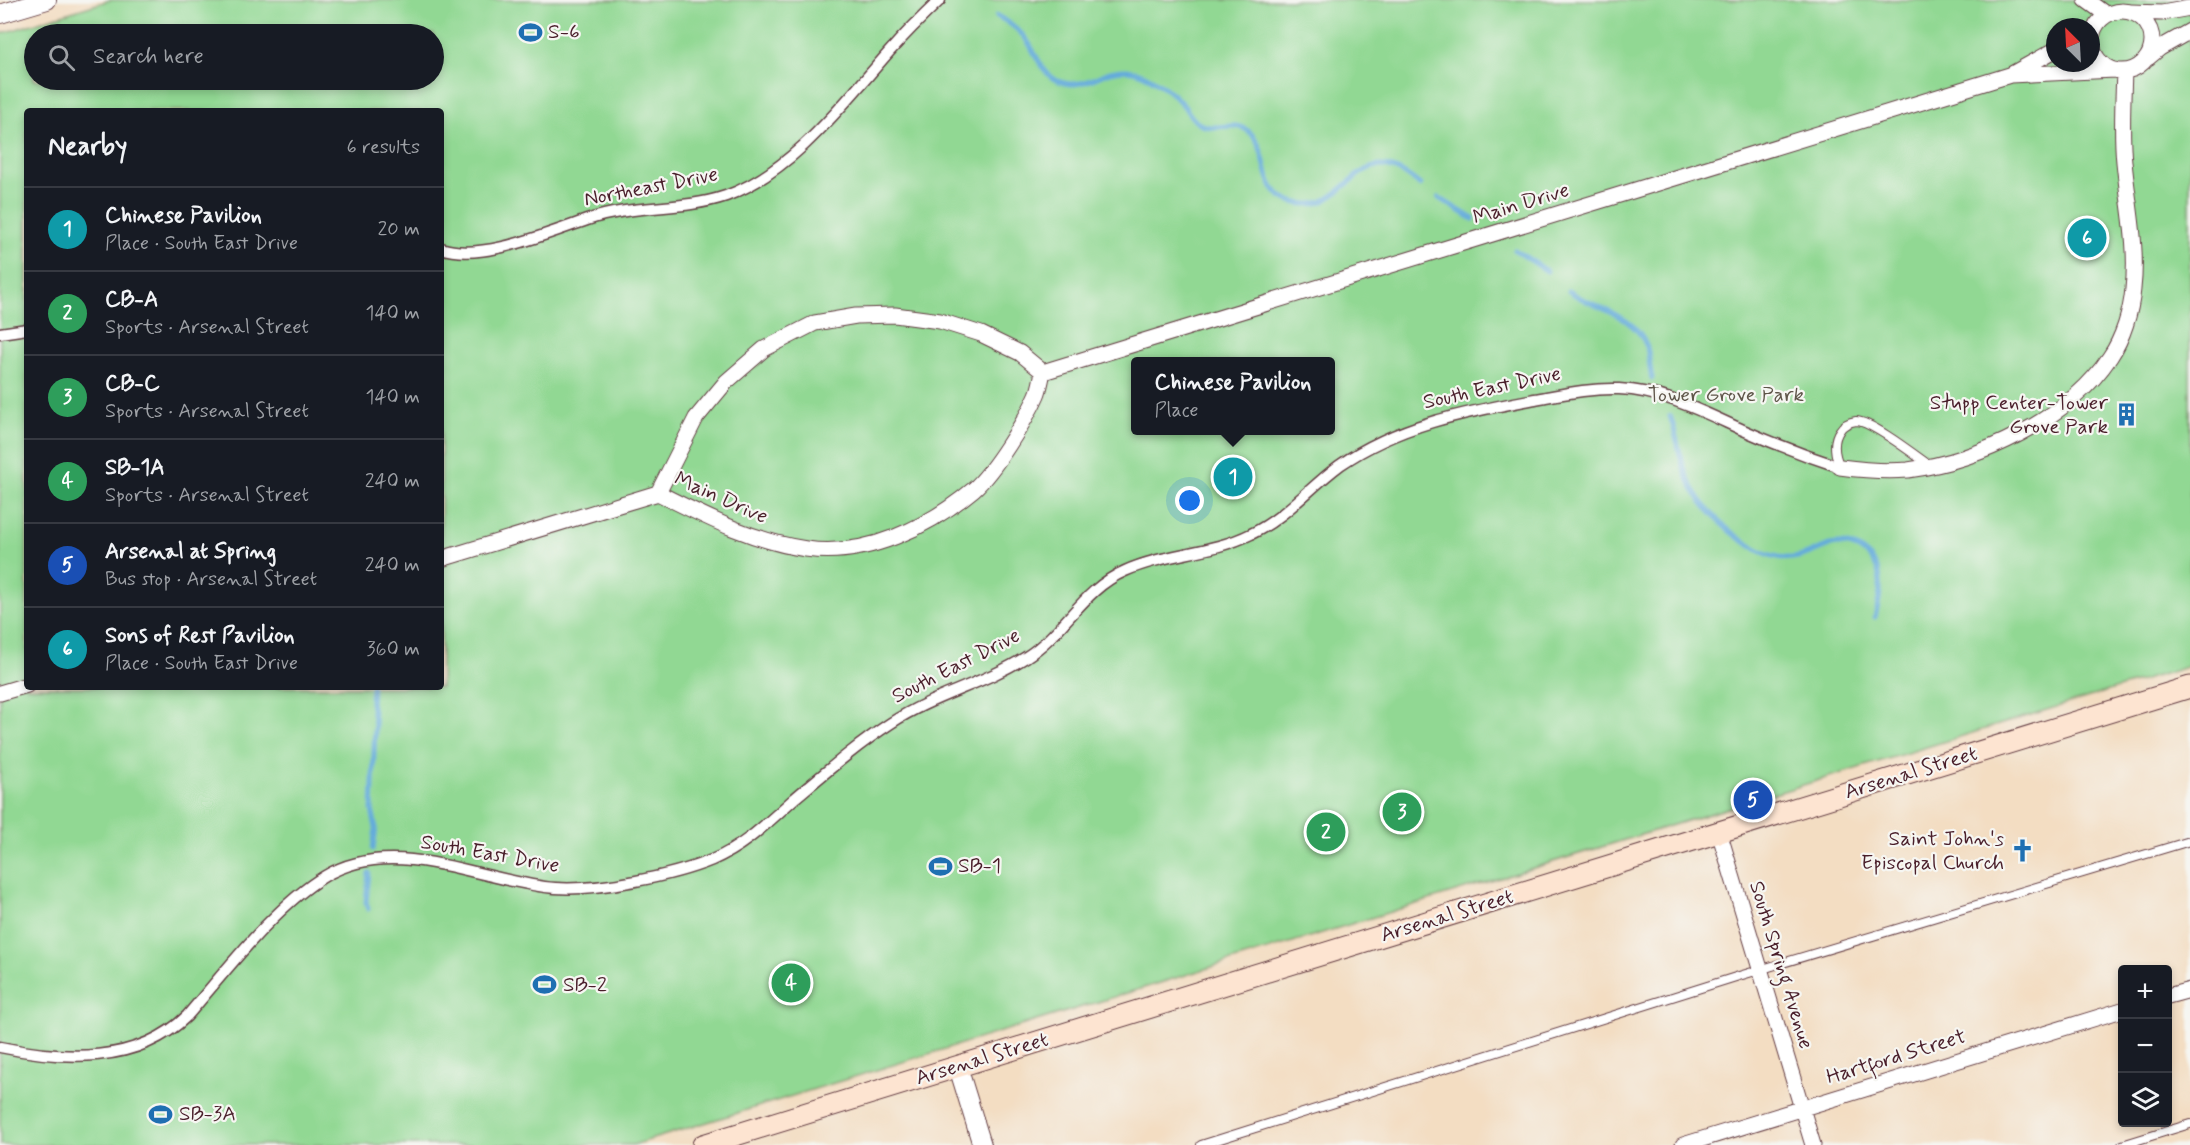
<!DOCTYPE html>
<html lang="en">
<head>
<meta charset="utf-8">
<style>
	body { margin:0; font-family:Mynerve,sans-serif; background:#242831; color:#f1f3f6 }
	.controls { position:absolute; right:18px; bottom:18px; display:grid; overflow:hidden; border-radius:6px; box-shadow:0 3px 9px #0003 }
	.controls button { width:54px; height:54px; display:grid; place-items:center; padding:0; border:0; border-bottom:2px solid #363941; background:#171b24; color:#f1f3f6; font:30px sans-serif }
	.compass { position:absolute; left:2046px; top:18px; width:54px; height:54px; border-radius:50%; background:#171b24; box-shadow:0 3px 9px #0003; rotate:336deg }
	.you { position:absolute; left:1190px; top:501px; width:21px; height:21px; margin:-15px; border:4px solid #fff; border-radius:50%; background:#1a73e8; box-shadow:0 0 0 9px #1a73e833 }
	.badge { display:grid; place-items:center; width:39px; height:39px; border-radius:50%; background:#1f6fb2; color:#fff; font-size:20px; font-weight:700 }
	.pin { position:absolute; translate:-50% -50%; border:3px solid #fff; box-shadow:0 2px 6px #0006 }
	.popup { position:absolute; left:1131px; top:357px; width:204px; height:78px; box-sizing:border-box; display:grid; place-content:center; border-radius:6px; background:#171b24; filter:drop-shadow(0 2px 4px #0005); font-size:20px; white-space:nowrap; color:#9ea1a6 }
	.popup b { font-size:22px; color:#f1f3f6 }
	.popup::after { content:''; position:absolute; left:50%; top:100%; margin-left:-12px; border:12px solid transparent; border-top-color:#171b24 }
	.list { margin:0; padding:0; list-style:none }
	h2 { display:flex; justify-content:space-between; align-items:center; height:78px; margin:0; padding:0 24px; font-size:26px }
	h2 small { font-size:20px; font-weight:400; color:#9ea1a6 }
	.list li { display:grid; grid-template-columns:39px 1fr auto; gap:18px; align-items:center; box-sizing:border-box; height:84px; padding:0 24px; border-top:2px solid #363941 }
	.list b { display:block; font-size:22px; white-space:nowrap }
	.list p { margin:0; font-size:20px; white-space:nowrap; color:#9ea1a6 }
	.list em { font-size:20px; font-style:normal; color:#9ea1a6 }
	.icon { flex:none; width:33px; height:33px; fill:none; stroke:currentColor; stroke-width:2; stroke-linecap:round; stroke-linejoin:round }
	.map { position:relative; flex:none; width:2190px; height:1145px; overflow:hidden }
	.search { position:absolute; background:#171b24; box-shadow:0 3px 9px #0003; left:24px; top:24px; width:420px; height:66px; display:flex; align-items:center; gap:15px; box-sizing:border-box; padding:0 21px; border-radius:33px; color:#9ea1a6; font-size:22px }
	.panel { position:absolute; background:#171b24; box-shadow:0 3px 9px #0003; left:24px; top:108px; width:420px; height:582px; border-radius:6px }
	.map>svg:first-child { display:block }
	.green { fill:#91d893; stroke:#6e7c5f; stroke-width:1.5; fill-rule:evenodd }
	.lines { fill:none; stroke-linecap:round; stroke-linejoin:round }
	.stream { stroke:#64abdb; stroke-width:5 }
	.service-casing { stroke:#633c42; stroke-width:10 }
	.pedestrian-casing { stroke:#633c42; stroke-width:13 }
	.minor-casing { stroke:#633c42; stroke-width:17 }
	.tertiary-casing { stroke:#633c42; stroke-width:20 }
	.secondary-casing { stroke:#633c42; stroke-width:23 }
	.service { stroke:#fff; stroke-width:8 }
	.pedestrian { stroke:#fff; stroke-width:10 }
	.minor { stroke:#fff; stroke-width:15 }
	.tertiary { stroke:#fff; stroke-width:18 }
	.secondary { stroke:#fde4d1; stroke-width:21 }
	.labels { text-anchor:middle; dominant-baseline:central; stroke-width:4.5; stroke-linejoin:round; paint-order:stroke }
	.poi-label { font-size:21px; fill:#4a1f2b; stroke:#f6f6f2; text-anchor:start }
	.street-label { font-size:21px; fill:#4a1f2b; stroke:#f6f6f2 }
	.park-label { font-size:21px; fill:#5f564a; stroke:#f6f6f2 }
</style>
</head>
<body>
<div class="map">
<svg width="2190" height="1145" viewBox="0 0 2190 1145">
	<rect width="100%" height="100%" fill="#f6f6f2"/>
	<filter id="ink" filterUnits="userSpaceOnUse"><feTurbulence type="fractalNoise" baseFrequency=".0167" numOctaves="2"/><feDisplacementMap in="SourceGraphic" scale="12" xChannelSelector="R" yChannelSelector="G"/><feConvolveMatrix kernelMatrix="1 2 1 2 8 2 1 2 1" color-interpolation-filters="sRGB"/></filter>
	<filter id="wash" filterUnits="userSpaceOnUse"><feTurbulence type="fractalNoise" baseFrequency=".008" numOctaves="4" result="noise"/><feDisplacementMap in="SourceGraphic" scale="24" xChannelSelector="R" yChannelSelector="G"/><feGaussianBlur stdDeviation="1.35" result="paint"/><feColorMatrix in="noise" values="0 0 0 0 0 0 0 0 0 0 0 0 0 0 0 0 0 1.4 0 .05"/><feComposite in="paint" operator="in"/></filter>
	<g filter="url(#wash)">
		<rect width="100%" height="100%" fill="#f3ddc2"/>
		<path class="green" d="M110 0H2190V666L633 1145H0V34ZM2055 27H2091V63H2055ZM34 34H434V80H34ZM27 111H441V687H27ZM1136 362H1330V430H1136Z"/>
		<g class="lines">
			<path class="stream" d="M997 16C1009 22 1020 30 1028 42 1036 54 1043 75 1058 81 1086 92 1101 68 1127 70 1148 72 1171 91 1184 106 1188 112 1192 119 1198 123 1213 133 1232 120 1247 130 1273 149 1256 192 1293 202 1351 219 1354 128 1420 185
				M1439 198 1473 219
				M1515 250 1547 271
				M1569 291C1594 309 1635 314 1646 345 1650 355 1649 367 1652 378
				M1670 416C1676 432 1678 449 1683 465 1692 498 1723 530 1753 547 1764 554 1779 559 1792 558 1806 557 1818 548 1831 545 1855 540 1878 557 1880 581 1881 592 1878 606 1875 617
				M372 687 371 702 375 724 372 810 376 828 373 849
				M368 909 366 902 369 873"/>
		</g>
	</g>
	<g filter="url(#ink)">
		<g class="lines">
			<defs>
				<path id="service" d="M1840 467C1835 456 1832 441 1840 430 1843 425 1850 422 1856 421 1871 421 1915 455 1929 465
					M1201 1145 1739 976 2190 841
					M2122 1145 2190 1124"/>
				<path id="pedestrian" d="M441 248C481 262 548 233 587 220 632 204 682 211 726 196 792 172 844 103 889 52 905 34 922 17 940 0
					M0 333 27 329
					M0 1047C63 1060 137 1065 187 1016 225 972 276 905 325 876 395 834 482 882 555 888 598 891 673 876 712 860 745 846 768 822 795 798 826 772 857 745 891 723 933 695 984 684 1026 657 1064 633 1083 589 1125 571 1165 553 1211 554 1251 534 1285 518 1310 487 1340 465 1399 424 1466 412 1535 399 1563 394 1590 388 1619 389 1664 391 1703 412 1743 430 1775 444 1806 456 1840 467"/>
				<path id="minor" d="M2086 0 2107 15
					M2092 41a30 30 0 1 1 60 0a30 30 0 1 1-60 0Z
					M2131 12 2162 13 2190 8
					M2055 50 2010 75 2115 70
					M2148 58 2160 48 2190 31
					M895 315 940 321 981 334 1020 353 1043 372C1041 380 1040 388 1037 395 1026 420 994 471 974 489 929 527 866 558 806 549 752 541 706 517 658 493L696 418 726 382 764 349 815 323 856 316Z
					M1043 372 2010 75
					M1840 467C1862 470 1885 472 1908 470 1979 461 2069 419 2110 357 2123 338 2131 312 2133 289 2138 246 2128 204 2124 162 2121 132 2123 101 2124 71
					M441 559 658 493
					M0 693 27 685
					M1719 832 1813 1145
					M2168 996 2190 990
					M1683 1145 2122 1010"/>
				<path id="tertiary" d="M0 14 47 0
					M958 1067 982 1145"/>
				<path id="secondary" d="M703 1145 2190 687"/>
			</defs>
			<use href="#service" class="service-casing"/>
			<use href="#pedestrian" class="pedestrian-casing"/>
			<use href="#minor" class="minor-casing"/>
			<use href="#tertiary" class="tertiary-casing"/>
			<use href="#secondary" class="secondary-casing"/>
			<use href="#service" class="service"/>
			<use href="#pedestrian" class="pedestrian"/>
			<use href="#minor" class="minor"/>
			<use href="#tertiary" class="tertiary"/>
			<use href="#secondary" class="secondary"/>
		</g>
	</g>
	<defs>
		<symbol id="stadium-bare" viewBox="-9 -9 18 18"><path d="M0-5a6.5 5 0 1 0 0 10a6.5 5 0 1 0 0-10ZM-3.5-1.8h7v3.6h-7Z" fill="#1f6fb2" stroke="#f6f6f2" stroke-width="2.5" paint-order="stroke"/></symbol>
		<symbol id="building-bare" viewBox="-9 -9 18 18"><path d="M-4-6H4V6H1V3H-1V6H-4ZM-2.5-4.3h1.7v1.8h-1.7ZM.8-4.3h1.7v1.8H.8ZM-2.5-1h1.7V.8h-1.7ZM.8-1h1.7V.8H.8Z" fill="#1f6fb2" stroke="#f6f6f2" stroke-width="2.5" paint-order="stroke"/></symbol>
		<symbol id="church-bare" viewBox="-9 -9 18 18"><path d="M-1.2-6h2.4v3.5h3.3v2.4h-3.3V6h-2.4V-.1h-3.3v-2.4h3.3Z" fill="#1f6fb2" stroke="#f6f6f2" stroke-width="2.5" paint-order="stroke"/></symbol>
	</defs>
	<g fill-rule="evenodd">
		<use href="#stadium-bare" x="514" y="16" width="33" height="33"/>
		<use href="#building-bare" x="2110" y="398" width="33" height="33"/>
		<use href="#church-bare" x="2006" y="834" width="33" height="33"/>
		<use href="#stadium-bare" x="924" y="850" width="33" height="33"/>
		<use href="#stadium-bare" x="528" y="968" width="33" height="33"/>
		<use href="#stadium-bare" x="144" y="1098" width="33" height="33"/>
	</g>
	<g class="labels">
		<g class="poi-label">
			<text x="548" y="32">S-6</text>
			<text x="2108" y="403" text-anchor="end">Stupp Center-Tower<tspan x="2108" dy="24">Grove Park</tspan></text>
			<text x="2004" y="839" text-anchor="end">Saint John's<tspan x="2004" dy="24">Episcopal Church</tspan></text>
			<text x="958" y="866">SB-1</text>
			<text x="563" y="985">SB-2</text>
			<text x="179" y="1114">SB-3A</text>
		</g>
		<g class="street-label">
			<text transform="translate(651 187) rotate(-11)">Northeast Drive</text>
			<text transform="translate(1521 204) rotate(-17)">Main Drive</text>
			<text transform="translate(1492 388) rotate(-12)">South East Drive</text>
			<text transform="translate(721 498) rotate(24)">Main Drive</text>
			<text transform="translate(956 666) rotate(-27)">South East Drive</text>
			<text transform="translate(1911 773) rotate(-17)">Arsenal Street</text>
			<text transform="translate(490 854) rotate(10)">South East Drive</text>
			<text transform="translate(1447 916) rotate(-17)">Arsenal Street</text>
			<text transform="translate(1781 965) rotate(73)">South Spring Avenue</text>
			<text transform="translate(1896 1057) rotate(-17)">Hartford Street</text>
			<text transform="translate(982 1059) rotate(-17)">Arsenal Street</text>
		</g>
		<g class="park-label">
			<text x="1726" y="395">Tower Grove Park</text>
		</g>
	</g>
</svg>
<div class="controls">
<button>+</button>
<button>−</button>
<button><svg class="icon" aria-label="layers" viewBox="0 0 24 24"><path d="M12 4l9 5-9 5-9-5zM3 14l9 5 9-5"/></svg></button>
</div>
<svg class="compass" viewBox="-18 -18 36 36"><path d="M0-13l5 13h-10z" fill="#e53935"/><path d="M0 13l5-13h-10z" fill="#9ea1a6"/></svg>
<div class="you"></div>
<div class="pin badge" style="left:1233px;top:477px;background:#0f9aa8">1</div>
<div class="popup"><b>Chinese Pavilion</b>Place</div>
<div class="pin badge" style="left:1326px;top:832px;background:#2e9e5b">2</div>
<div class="pin badge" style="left:1402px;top:812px;background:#2e9e5b">3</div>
<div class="pin badge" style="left:791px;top:983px;background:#2e9e5b">4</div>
<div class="pin badge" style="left:1753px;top:800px;background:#1a4fb4">5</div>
<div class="pin badge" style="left:2087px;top:238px;background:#0f9aa8">6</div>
<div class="search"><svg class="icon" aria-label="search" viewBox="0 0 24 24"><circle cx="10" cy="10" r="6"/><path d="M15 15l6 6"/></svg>Search here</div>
<section class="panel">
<h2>Nearby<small>6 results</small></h2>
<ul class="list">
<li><span class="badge" style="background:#0f9aa8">1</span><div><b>Chinese Pavilion</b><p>Place · South East Drive</p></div><em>20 m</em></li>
<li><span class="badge" style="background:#2e9e5b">2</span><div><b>CB-A</b><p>Sports · Arsenal Street</p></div><em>140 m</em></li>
<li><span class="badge" style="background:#2e9e5b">3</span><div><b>CB-C</b><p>Sports · Arsenal Street</p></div><em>140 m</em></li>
<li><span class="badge" style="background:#2e9e5b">4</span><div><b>SB-1A</b><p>Sports · Arsenal Street</p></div><em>240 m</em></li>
<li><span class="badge" style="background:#1a4fb4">5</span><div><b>Arsenal at Spring</b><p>Bus stop · Arsenal Street</p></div><em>240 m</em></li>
<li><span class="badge" style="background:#0f9aa8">6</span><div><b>Sons of Rest Pavilion</b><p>Place · South East Drive</p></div><em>360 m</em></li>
</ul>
</section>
</div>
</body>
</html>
